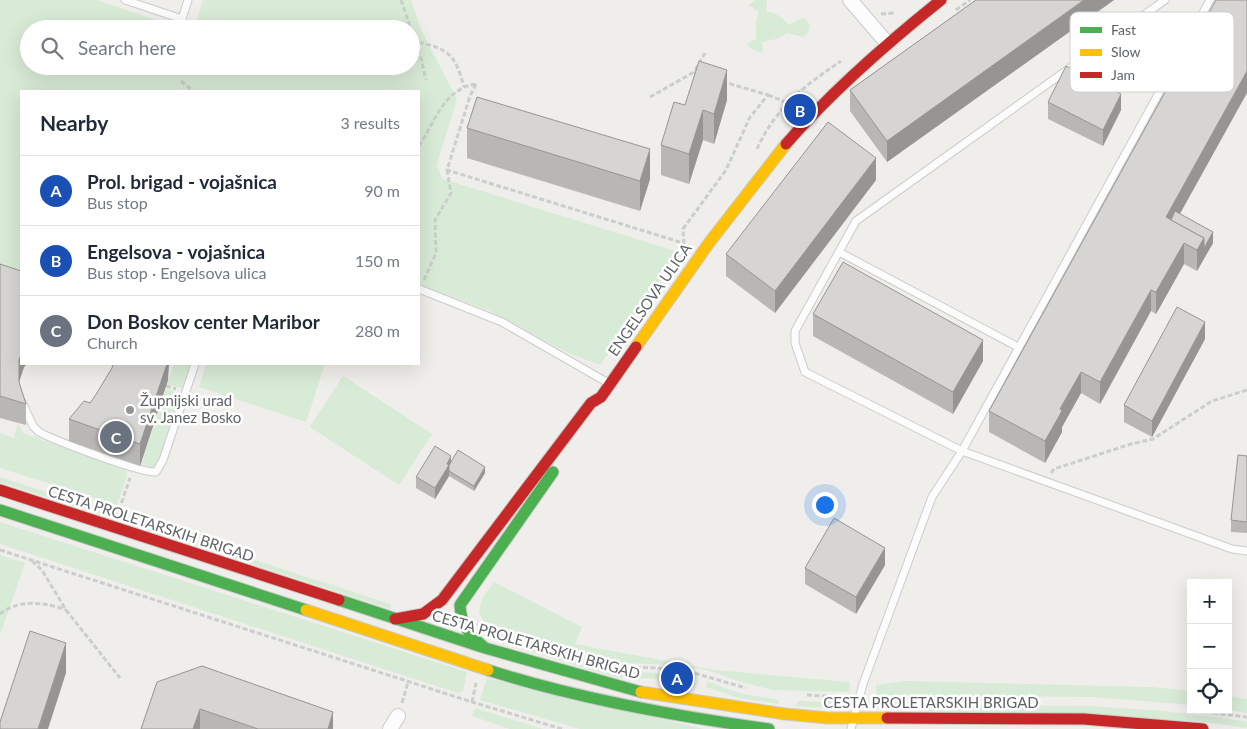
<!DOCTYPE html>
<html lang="en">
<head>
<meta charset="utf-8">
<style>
  :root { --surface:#fff; --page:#f6f6f7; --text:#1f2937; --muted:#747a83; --line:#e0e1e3; --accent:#2563eb }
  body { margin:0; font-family:Lato,sans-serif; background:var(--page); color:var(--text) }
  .controls { position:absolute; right:15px; bottom:15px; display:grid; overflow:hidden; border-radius:0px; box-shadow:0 5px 20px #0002 }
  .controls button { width:45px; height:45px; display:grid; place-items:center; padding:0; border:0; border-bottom:1px solid var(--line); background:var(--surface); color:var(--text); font:25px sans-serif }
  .you { position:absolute; left:824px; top:504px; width:18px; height:18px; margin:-12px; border:4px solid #fff; border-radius:50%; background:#1a73e8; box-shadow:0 0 0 8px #1a73e833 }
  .badge { display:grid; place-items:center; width:32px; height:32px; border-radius:50%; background:var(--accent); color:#fff; font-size:16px; font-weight:700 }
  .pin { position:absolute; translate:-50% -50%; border:2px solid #fff; box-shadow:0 1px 5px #0006 }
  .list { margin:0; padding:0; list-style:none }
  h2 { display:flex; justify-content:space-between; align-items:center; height:65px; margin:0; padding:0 20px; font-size:21px }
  h2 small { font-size:16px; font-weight:400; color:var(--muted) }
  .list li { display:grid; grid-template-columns:32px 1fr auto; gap:15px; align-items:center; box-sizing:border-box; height:70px; padding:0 20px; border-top:1px solid var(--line) }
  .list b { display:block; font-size:19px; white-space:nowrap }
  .list p { margin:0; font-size:16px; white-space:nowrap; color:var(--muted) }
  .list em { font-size:16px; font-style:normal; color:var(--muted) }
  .icon { flex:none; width:28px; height:28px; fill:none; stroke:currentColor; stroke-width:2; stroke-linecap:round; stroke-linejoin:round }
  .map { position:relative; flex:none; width:1247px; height:729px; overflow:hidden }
  .search { position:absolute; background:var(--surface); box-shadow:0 5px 20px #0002; left:20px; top:20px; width:400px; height:55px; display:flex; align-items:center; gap:12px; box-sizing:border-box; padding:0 18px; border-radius:28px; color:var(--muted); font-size:19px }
  .panel { position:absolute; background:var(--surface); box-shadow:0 5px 20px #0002; left:20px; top:90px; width:400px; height:275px; border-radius:0px }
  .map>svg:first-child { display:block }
  .green { fill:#d8ebd6 }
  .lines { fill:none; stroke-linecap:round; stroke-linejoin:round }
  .lane-casing { stroke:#cbcccc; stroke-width:9 }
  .street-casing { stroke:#cbcccc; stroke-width:16 }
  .fast-casing { stroke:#cacacb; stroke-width:13 }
  .slow-casing { stroke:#cacacb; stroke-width:13 }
  .jam-casing { stroke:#cacacb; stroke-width:13 }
  .path { stroke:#cacfcc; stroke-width:3; stroke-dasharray:5 2.5; stroke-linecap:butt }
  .lane { stroke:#fdfcfc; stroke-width:7 }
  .street { stroke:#fdfcfc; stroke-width:14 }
  .fast { stroke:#4caf50; stroke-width:11 }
  .slow { stroke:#ffc107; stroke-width:11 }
  .jam { stroke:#c62828; stroke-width:11 }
  .wall { fill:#b8b7b5 }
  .shaded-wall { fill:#969594 }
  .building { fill:#d6d5d3; stroke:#969594 }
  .poi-dot { fill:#919496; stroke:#fff; stroke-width:2 }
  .labels { text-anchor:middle; stroke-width:5; stroke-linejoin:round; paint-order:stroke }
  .street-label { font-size:15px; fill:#5f6368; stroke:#fff }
  .poi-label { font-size:15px; fill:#5f6368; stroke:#fff; text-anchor:start }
  .key { fill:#fff; stroke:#cfd0d2; stroke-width:1 }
  .key-label { font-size:14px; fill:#5f6368 }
</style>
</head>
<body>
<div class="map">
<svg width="1247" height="729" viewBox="0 0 1247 729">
  <rect width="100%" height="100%" fill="#efeeea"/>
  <g class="green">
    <path d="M0 0H97L159 21 167 29H29V66H411V29H194L203 0H411L422 32 457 99 439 158 437 167 443 179 682 253 600 365 566 352 490 311 419 285V91H21V292L0 285Z"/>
    <path d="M755 0H767L766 12C776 11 782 18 789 25L802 18 807 20 810 26 808 33 803 37 787 33 776 39 762 42 763 53 751 49 747 43 756 39V22L759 12 749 5Z"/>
    <path d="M174 364H190L182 388 167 384Z"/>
    <path d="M206 364H325L306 422 199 387Z"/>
    <path d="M343 376 432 434 399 485 310 427Z"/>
    <path d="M166 389 180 394 157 464 152 468 141 464Z"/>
    <path d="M18 423 23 433 125 470 127 476 117 505 0 468V433L14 438Z"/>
    <path d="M0 477 390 604 391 609 0 482Z"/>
    <path d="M0 522 467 672 463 691 459 693 445 689 0 544Z"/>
    <path d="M0 555 25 563 0 635Z"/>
    <path d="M494 582 582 627 575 644 715 670 850 682 849 692 774 690 744 683 706 670 676 665 621 663 496 628 484 622 479 613 482 598Z"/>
    <path d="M500 640 616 672 662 673 661 679 615 677 498 642Z"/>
    <path d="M487 678 704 729H580L480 700Z"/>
    <path d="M904 681 1151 687 1191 691V705L1092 697 876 695V685Z"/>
    <path d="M708 682 739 693 779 700V704L740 698 706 687Z"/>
    <path d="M1228 696 1247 699V713L1228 710Z"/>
    <path d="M798 701 840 702 842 703 830 708 795 706Z"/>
    <path d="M903 704 1090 706 1164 711 1244 721 1247 722V728L1198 721 902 710Z"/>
    <path d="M475 708 543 729H510L472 716Z"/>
  </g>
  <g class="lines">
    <defs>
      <g id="lane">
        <path d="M125 0 182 19 188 0"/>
        <path d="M1165 0 856 221 795 331V343L805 372 962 451 1232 549 1247 551"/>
        <path d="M179 29 182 19"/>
        <path d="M839 252 1018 347"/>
        <path d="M419 289 502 322 610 384"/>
        <path d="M22 402 33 426 39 432C56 441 140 473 156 472L163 460 195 364"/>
        <path d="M851 729 863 684 932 497 962 451 1210 0"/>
      </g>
      <g id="street">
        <path d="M850 0 887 43"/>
        <path d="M390 729 398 716"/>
      </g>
      <g id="fast">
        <path d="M0 510 306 610"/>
        <path d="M339 600 485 648 641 692"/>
        <path d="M484 647C469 635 461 625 460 605L553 472"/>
        <path d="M488 670C579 699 674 716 769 729"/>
      </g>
      <g id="slow">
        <path d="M636 347 709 243 786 144"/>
        <path d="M306 610 488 670"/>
        <path d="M641 692 785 714 828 718H887"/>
      </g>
      <g id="jam">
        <path d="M786 144C832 91 886 44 941 0"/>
        <path d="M0 490 339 600"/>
        <path d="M395 619 423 614 442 600 591 403 601 397 636 347"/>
        <path d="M887 718 1084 719 1203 729"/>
      </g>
    </defs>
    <use href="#lane" class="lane-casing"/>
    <use href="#street" class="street-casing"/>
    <use href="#fast" class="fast-casing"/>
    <use href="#slow" class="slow-casing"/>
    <use href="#jam" class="jam-casing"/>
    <g class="path">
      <path d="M401 0 411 29"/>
      <path d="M956 10 970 0"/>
      <path d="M881 14 895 13"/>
      <path d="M411 30 417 42C450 49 455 55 464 87"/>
      <path d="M417 42 426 80"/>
      <path d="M699 74 694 72 705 53"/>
      <path d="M181 81 193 91"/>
      <path d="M476 84 470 96 447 170 683 243"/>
      <path d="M768 95 788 103"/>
      <path d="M650 97 694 72"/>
      <path d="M419 146C435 122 443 90 475 84"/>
      <path d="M757 149C776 107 804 86 841 61"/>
      <path d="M684 244 683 229 726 170 750 117 768 95 724 82"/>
      <path d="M424 280 436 253 435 220 451 193 447 170"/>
      <path d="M166 386 176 389"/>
      <path d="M1051 473 1054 469 1131 444 1153 439 1212 401 1247 390"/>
      <path d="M119 510 130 478"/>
      <path d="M0 550 472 702 562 729"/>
      <path d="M32 561 42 570 66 610 120 678"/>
      <path d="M0 614C18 599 46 602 66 610"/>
      <path d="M628 667 680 669 746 688"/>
      <path d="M807 695 843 697"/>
      <path d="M472 702 476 683"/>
      <path d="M402 703 408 682"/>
      <path d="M1213 713 1247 717"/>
    </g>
    <use href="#lane" class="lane"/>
    <use href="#street" class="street"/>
    <use href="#fast" class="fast"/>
    <use href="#slow" class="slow"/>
    <use href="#jam" class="jam"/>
  </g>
  <g class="wall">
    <path d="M976 0H1114L887 162 850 111V90Z"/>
    <path d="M727 100 714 144 703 140 689 184 661 175V145L685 105Z"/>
    <path d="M1048 102 1121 110 1103 146 1048 119Z"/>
    <path d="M467 128 650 179 640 211 467 158Z"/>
    <path d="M876 180 775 313 726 276V254Z"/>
    <path d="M1180 214 1213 243 1197 271 1184 264 1156 314 1151 311 1100 404 1081 393 1062 427V432L1045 463 989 432V411Z"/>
    <path d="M0 264 21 364H27L24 367 19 382 26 404V425L0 418Z"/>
    <path d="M813 314 983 361 953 414 813 336Z"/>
    <path d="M1205 339 1152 437 1124 422V405Z"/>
    <path d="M168 365V380L140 466 69 441V419L90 403 95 396 112 368Z"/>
    <path d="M1247 456V533L1231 532V520Z"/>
    <path d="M451 461 485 473 474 491 449 476 435 499 416 488V477Z"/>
    <path d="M885 565 856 614 805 584V568Z"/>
    <path d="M202 666 333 729H141Z"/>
  </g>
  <g class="shaded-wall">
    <path d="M1084 0H1114L887 162V141Z"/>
    <path d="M727 70V100L714 144V114Z"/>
    <path d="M1247 71V93L1171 230 1166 217Z"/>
    <path d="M1121 94V110L1103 146V130Z"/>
    <path d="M703 110V140L689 184V154Z"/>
    <path d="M650 149V179L640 211V181Z"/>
    <path d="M876 158V180L775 313V291Z"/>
    <path d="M1213 232V243L1197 271V250L1204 238Z"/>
    <path d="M1184 243V264L1156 314V292Z"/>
    <path d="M1151 290V311L1100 404V382Z"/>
    <path d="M1205 322V339L1152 437V421Z"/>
    <path d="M983 340V361L953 414V392Z"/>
    <path d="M21 354V364H27L24 367 19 382V360Z"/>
    <path d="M164 364H169L168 380 140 466V444Z"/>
    <path d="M1081 372V393L1062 427V432L1045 463V441L1060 409Z"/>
    <path d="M451 456V467L449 471V476L435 499V488Z"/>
    <path d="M485 467V473L474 491V486Z"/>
    <path d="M885 548V565L856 614V597Z"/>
    <path d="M66 643V673L48 729H38Z"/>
    <path d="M200 709V729H193Z"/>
    <path d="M333 712V729H328Z"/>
  </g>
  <g class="building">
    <path d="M976 0H1084L887 141 850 90Z"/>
    <path d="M1216 0H1247V71L1166 217 1204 238 1197 250 1184 243 1156 292 1151 290 1100 382 1081 372 1060 409 1062 411 1045 441 989 411Z"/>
    <path d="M699 61 727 70 714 114 703 110 689 154 661 145 674 102 685 105Z"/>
    <path d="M1066 66 1121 94 1103 130 1048 102Z"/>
    <path d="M477 97 650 149 640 181 467 128Z"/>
    <path d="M828 122 876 158 775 291 726 254Z"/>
    <path d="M1175 211 1213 232 1204 248V238L1171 220Z"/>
    <path d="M843 262 983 340 953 392 813 314Z"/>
    <path d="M0 264 21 271V354L19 360V382L26 404 0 396Z"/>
    <path d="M1177 307 1205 322 1152 421 1124 405Z"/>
    <path d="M113 364H167L140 444 69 419 84 401 90 403 95 396 112 368Z"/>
    <path d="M435 446 451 456 447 464 449 465 435 488 416 477Z"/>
    <path d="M458 450 485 467 474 486 449 471V465L448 467Z"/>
    <path d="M1238 455 1247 456V522L1231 520Z"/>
    <path d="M834 518 885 548 856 597 805 568Z"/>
    <path d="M30 631 66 643 38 729H0V722Z"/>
    <path d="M202 666 333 712 328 729H258L200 709 193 729H141L157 682Z"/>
  </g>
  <circle class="poi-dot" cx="130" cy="410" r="5"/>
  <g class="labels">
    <g class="street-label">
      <text transform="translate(650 300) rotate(-55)" y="5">ENGELSOVA ULICA</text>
      <text transform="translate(151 524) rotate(18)" y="5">CESTA PROLETARSKIH BRIGAD</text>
      <text transform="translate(536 645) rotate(16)" y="5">CESTA PROLETARSKIH BRIGAD</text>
      <text x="931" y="708">CESTA PROLETARSKIH BRIGAD</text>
    </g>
    <g class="poi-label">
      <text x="140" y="406">Župnijski urad<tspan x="140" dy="17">sv. Janez Bosko</tspan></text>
    </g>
  </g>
  <rect x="1070" y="12" width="164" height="80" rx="8" class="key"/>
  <rect x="1080" y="27" width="22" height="6" fill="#4caf50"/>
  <rect x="1080" y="49" width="22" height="7" fill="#ffc107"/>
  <rect x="1080" y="72" width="22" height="6" fill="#c62828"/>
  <g class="key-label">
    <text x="1111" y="35">Fast</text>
    <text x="1111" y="57">Slow</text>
    <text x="1111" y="80">Jam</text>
  </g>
</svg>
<div class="controls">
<button>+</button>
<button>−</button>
<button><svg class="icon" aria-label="locate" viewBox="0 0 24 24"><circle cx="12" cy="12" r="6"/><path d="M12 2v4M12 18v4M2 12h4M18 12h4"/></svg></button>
</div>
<div class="you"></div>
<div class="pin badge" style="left:677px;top:678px;background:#1a4fb4">A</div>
<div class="pin badge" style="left:800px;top:110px;background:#1a4fb4">B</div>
<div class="pin badge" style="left:116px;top:437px;background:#6b7280">C</div>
<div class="search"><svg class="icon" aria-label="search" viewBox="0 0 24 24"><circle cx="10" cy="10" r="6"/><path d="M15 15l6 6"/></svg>Search here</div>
<section class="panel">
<h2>Nearby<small>3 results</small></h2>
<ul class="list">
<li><span class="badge" style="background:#1a4fb4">A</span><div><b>Prol. brigad - vojašnica</b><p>Bus stop</p></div><em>90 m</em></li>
<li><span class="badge" style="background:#1a4fb4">B</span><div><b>Engelsova - vojašnica</b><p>Bus stop · Engelsova ulica</p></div><em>150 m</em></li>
<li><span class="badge" style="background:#6b7280">C</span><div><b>Don Boskov center Maribor</b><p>Church</p></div><em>280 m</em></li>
</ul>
</section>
</div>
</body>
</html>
